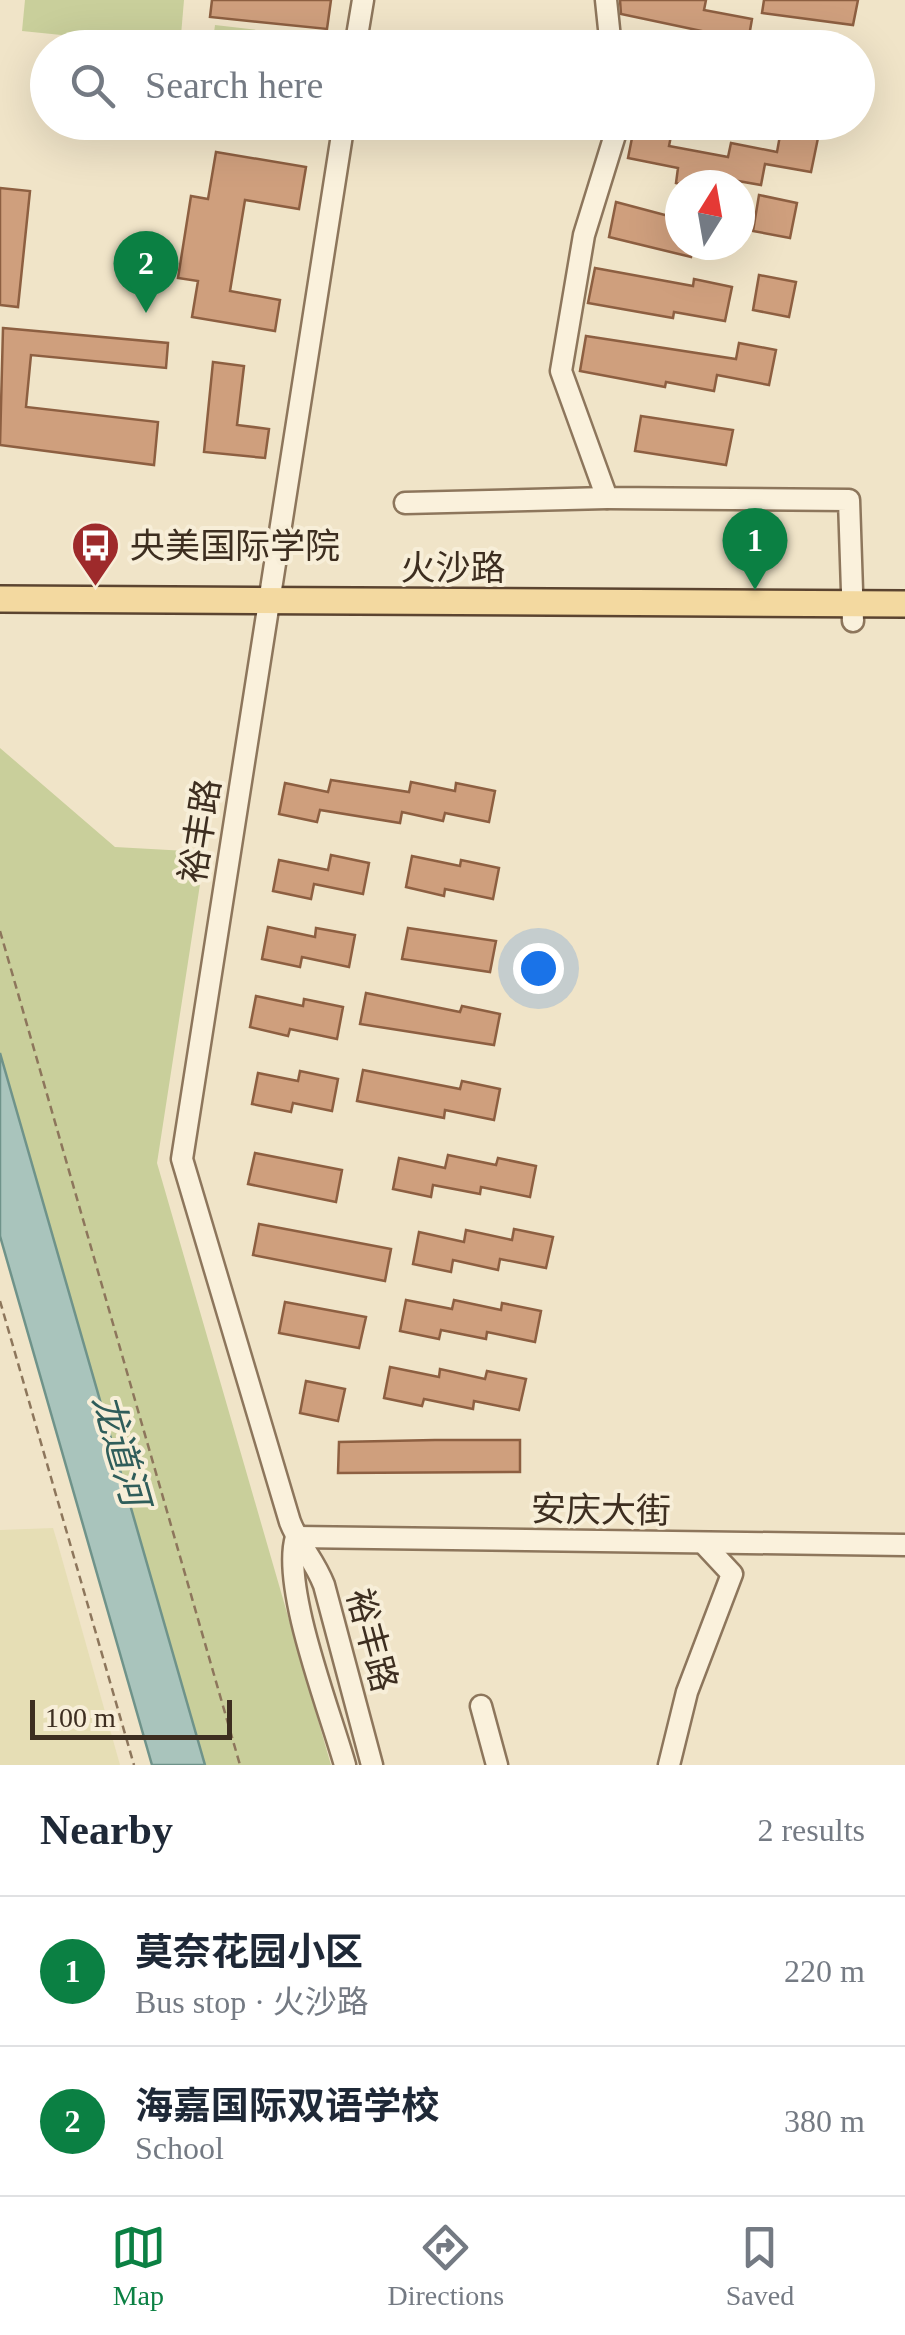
<!DOCTYPE html>
<html lang="en">
<head>
<meta charset="utf-8">
<style>
  :root { --surface:#fff; --page:#f6f6f7; --text:#1f2937; --muted:#747a83; --line:#e0e1e3; --accent:#0b8043 }
  body { margin:0; font-family:"Times New Roman","Noto Sans SC",serif; background:var(--page); color:var(--text) }
  .compass { position:absolute; left:665px; top:170px; width:90px; height:90px; border-radius:50%; background:var(--surface); box-shadow:0 10px 40px #0002; rotate:11deg }
  .scale { position:absolute; left:30px; bottom:25px; width:202px; box-sizing:border-box; padding-left:10px; border:5px solid #3d2e20; border-top:0; font-size:28px; line-height:35px; white-space:nowrap; color:#3d2e20; -webkit-text-stroke:8px #f7eed8; paint-order:stroke }
  .you { position:absolute; left:538px; top:968px; width:35px; height:35px; margin:-25px; border:8px solid #fff; border-radius:50%; background:#1a73e8; box-shadow:0 0 0 15px #1a73e833 }
  .badge { display:grid; place-items:center; width:65px; height:65px; border-radius:50%; background:var(--accent); color:#fff; font-size:32px; font-weight:700 }
  .pin { position:absolute; translate:-50% -82px; filter:drop-shadow(0 2px 5px #0008) }
  .pin::after { content:''; position:absolute; top:52px; width:35px; height:30px; background:inherit; clip-path:polygon(0 0,100% 0,50% 100%) }
  .list { margin:0; padding:0; list-style:none }
  h2 { display:flex; justify-content:space-between; align-items:center; height:130px; margin:0; padding:0 40px; font-size:42px }
  h2 small { font-size:32px; font-weight:400; color:var(--muted) }
  .list li { display:grid; grid-template-columns:65px 1fr auto; gap:30px; align-items:center; box-sizing:border-box; height:150px; padding:0 40px; border-top:2px solid var(--line) }
  .list b { display:block; font-size:38px; white-space:nowrap }
  .list p { margin:0; font-size:32px; white-space:nowrap; color:var(--muted) }
  .list em { font-size:32px; font-style:normal; color:var(--muted) }
  .icon { flex:none; width:55px; height:55px; fill:none; stroke:currentColor; stroke-width:2; stroke-linecap:round; stroke-linejoin:round }
  .map { position:relative; flex:none; width:905px; height:1765px; overflow:hidden }
  .search { position:absolute; background:var(--surface); box-shadow:0 10px 40px #0002; left:30px; right:30px; top:30px; height:110px; display:flex; align-items:center; gap:25px; box-sizing:border-box; padding:0 35px; border-radius:55px; color:var(--muted); font-size:38px }
  .sheet { height:430px; background:var(--surface) }
  nav { display:flex; justify-content:space-around; align-items:center; box-sizing:border-box; height:140px; border-top:2px solid var(--line); background:var(--surface); font-size:28px; color:var(--muted) }
  nav a { display:grid; justify-items:center; gap:5px }
  nav .on { color:var(--accent) }
  .map>svg:first-child { display:block }
  .farmland { fill:#e6deb5 }
  .green { fill:#c9cf9b }
  .water { fill:#a9c4bc; stroke:#6f938a; stroke-width:2.5 }
  .building { fill:#cf9f7d; stroke:#8d5f41; stroke-width:2.5 }
  .lines { fill:none; stroke-linecap:round; stroke-linejoin:round }
  .minor-casing { stroke:#8d765c; stroke-width:25 }
  .major-casing { stroke:#5b4430; stroke-width:30 }
  .path { stroke:#8d765c; stroke-width:2.5; stroke-dasharray:8 5; stroke-linecap:butt }
  .minor { stroke:#faf1dc; stroke-width:20 }
  .major { stroke:#f3d9a0; stroke-width:25 }
  .labels { text-anchor:middle; stroke-width:8; stroke-linejoin:round; paint-order:stroke }
  .poi-label { font-size:35px; fill:#3d2e20; stroke:#f7eed8; text-anchor:start }
  .street-label { font-size:35px; fill:#3d2e20; stroke:#f7eed8 }
  .water-label { font-size:38px; font-style:italic; fill:#2f5d5a; stroke:#f7eed8 }
</style>
</head>
<body>
<div class="map">
<svg width="905" height="1765" viewBox="0 0 905 1765">
  <rect width="100%" height="100%" fill="#f0e4c8"/>
  <path class="farmland" d="M53 1528 57 1541 120 1765H0V1530Z"/>
  <g class="green">
    <path d="M25 0H184L180 47 22 31Z"/>
    <path d="M215 25 316 37 315 47H212Z"/>
    <path d="M0 748 115 847 205 852 157 1163 331 1765H205L0 1053Z"/>
  </g>
  <path class="water" d="M0 1053 205 1765H152L0 1236Z"/>
  <g class="building">
    <path d="M212 0H331L327 29 210 17Z"/>
    <path d="M620 0H706L704 10 752 19 747 48H708L711 33 621 14Z"/>
    <path d="M764 0H858L853 25 762 13Z"/>
    <path d="M635 123 672 131 669 146 728 157 731 143 777 152 781 130 818 138 811 172 765 164 761 185 715 177 713 185H684L676 183 678 168 628 158Z"/>
    <path d="M216 152 306 167 299 209 245 200 230 291 280 300 275 331 192 317 198 281 178 278 191 196 208 199Z"/>
    <path d="M0 188 30 191 18 307 0 305Z"/>
    <path d="M759 195 797 203 790 238 753 231Z"/>
    <path d="M616 202 680 219V245H693L691 257 609 237Z"/>
    <path d="M595 268 693 286 694 279 732 287 725 321 674 312 673 318 588 303Z"/>
    <path d="M759 275 796 282 789 317 753 310Z"/>
    <path d="M3 328 168 343 166 368 31 355 26 407 158 422 154 465 0 445Z"/>
    <path d="M586 336 736 359 739 343 776 350 769 385 717 375 714 391 666 382 665 387 580 371Z"/>
    <path d="M213 362 244 366 237 425 269 429 265 458 204 452Z"/>
    <path d="M641 416 733 430 726 465 635 451Z"/>
    <path d="M331 780 409 792 411 782 455 791 456 783 495 791 489 822 445 813 443 821 402 812 400 823 320 810 317 822 279 814 285 783 328 792Z"/>
    <path d="M331 855 369 863 363 894 314 884 311 899 273 891 279 860 328 870Z"/>
    <path d="M412 856 460 866 461 860 499 868 493 899 445 889 444 896 406 887Z"/>
    <path d="M268 927 315 937 316 928 355 935 349 967 302 957 300 967 262 959Z"/>
    <path d="M408 928 496 941 490 972 402 959Z"/>
    <path d="M366 993 460 1012 462 1006 500 1014 494 1045 360 1024Z"/>
    <path d="M256 996 303 1006 304 999 343 1007 337 1039 290 1029 288 1036 250 1027Z"/>
    <path d="M363 1070 460 1089 462 1081 500 1089 494 1120 445 1110 444 1118 357 1101Z"/>
    <path d="M300 1071 338 1079 332 1111 293 1103 291 1112 252 1104 258 1073 298 1081Z"/>
    <path d="M255 1153 342 1170 336 1202 248 1184Z"/>
    <path d="M448 1155 496 1165 498 1158 536 1166 530 1197 481 1187 480 1194 433 1185 431 1197 393 1189 399 1158 445 1168Z"/>
    <path d="M259 1224 391 1249 385 1281 253 1255Z"/>
    <path d="M514 1229 553 1237 546 1268 500 1259 498 1270 453 1260 451 1272 413 1264 419 1232 464 1242 466 1230 512 1240Z"/>
    <path d="M406 1300 452 1309 454 1300 501 1310 502 1303 541 1311 535 1342 487 1332 486 1339 441 1330 439 1339 400 1331Z"/>
    <path d="M285 1302 366 1317 359 1348 279 1333Z"/>
    <path d="M390 1367 439 1377 440 1369 485 1379 487 1371 526 1379 519 1410 474 1401 473 1409 424 1399 422 1406 384 1398Z"/>
    <path d="M306 1381 345 1389 338 1421 300 1413Z"/>
    <path d="M435 1440H520V1472L338 1473 339 1442Z"/>
  </g>
  <g class="lines">
    <defs>
      <g id="minor">
        <path d="M606 0 611 48"/>
        <path d="M355 48 363 0"/>
        <path d="M344 122 182 1159 290 1522C299 1545 315 1561 324 1585L372 1765"/>
        <path d="M619 122 584 235 561 371 607 498 849 500 853 621"/>
        <path d="M405 503 607 498"/>
        <path d="M296 1537 905 1545"/>
        <path d="M296 1537C281 1587 330 1711 345 1765"/>
        <path d="M481 1706 497 1765"/>
        <path d="M669 1765 687 1692 732 1574 704 1544"/>
      </g>
      <path id="major" d="M0 599 905 604"/>
    </defs>
    <use href="#minor" class="minor-casing"/>
    <use href="#major" class="major-casing"/>
    <g class="path">
      <path d="M0 931 240 1765"/>
      <path d="M0 1301 134 1765"/>
    </g>
    <use href="#minor" class="minor"/>
    <use href="#major" class="major"/>
  </g>
  <defs>
    <symbol id="bus-pin" viewBox="-11 -11 22 30"><path d="M0 17L-7.5 6A9.5 9.5 0 1 1 7.5 6Z" fill="#9e2a2b" stroke="#f7eed8"/><path d="M-5-6H5V4H4V6H2V4H-2V6H-4V4H-5ZM-3.5-4V0h7V-4ZM-3.5 1.2v1.5H-2V1.2ZM2 1.2v1.5H3.5V1.2Z" fill="#fff"/></symbol>
  </defs>
  <g fill-rule="evenodd">
    <use href="#bus-pin" x="68" y="518" width="55" height="75"/>
  </g>
  <g class="labels">
    <g class="poi-label">
      <text x="130" y="558">央美国际学院</text>
    </g>
    <g class="street-label">
      <text x="453" y="580">火沙路</text>
      <text transform="translate(200 831) rotate(-81)" y="12">裕丰路</text>
      <text transform="translate(601 1510) rotate(1)" y="12">安庆大街</text>
      <text transform="translate(372 1640) rotate(75)" y="12">裕丰路</text>
    </g>
    <g class="water-label">
      <text transform="translate(121 1450) rotate(74)" y="13">龙道河</text>
    </g>
  </g>
</svg>
<svg class="compass" viewBox="-18 -18 36 36"><path d="M0-13l5 13h-10z" fill="#e53935"/><path d="M0 13l5-13h-10z" fill="#747a83"/></svg>
<div class="scale">100 m</div>
<div class="you"></div>
<div class="pin badge" style="left:755px;top:590px">1</div>
<div class="pin badge" style="left:146px;top:313px">2</div>
<div class="search"><svg class="icon" aria-label="search" viewBox="0 0 24 24"><circle cx="10" cy="10" r="6"/><path d="M15 15l6 6"/></svg>Search here</div>
</div>
<section class="sheet">
<h2>Nearby<small>2 results</small></h2>
<ul class="list">
<li><span class="badge">1</span><div><b>莫奈花园小区</b><p>Bus stop · 火沙路</p></div><em>220 m</em></li>
<li><span class="badge">2</span><div><b>海嘉国际双语学校</b><p>School</p></div><em>380 m</em></li>
</ul>
</section>
<nav>
<a class="on"><svg class="icon" aria-label="map" viewBox="0 0 24 24"><path d="M3 6l6-2 6 2 6-2v14l-6 2-6-2-6 2zM9 4v14M15 6v14"/></svg>Map</a>
<a><svg class="icon" aria-label="directions" viewBox="0 0 24 24"><path d="M12 3l9 9-9 9-9-9zM9 14v-3h6M13 9l2 2-2 2"/></svg>Directions</a>
<a><svg class="icon" aria-label="saved" viewBox="0 0 24 24"><path d="M7 4h10v16l-5-4-5 4z"/></svg>Saved</a>
</nav>
</body>
</html>
